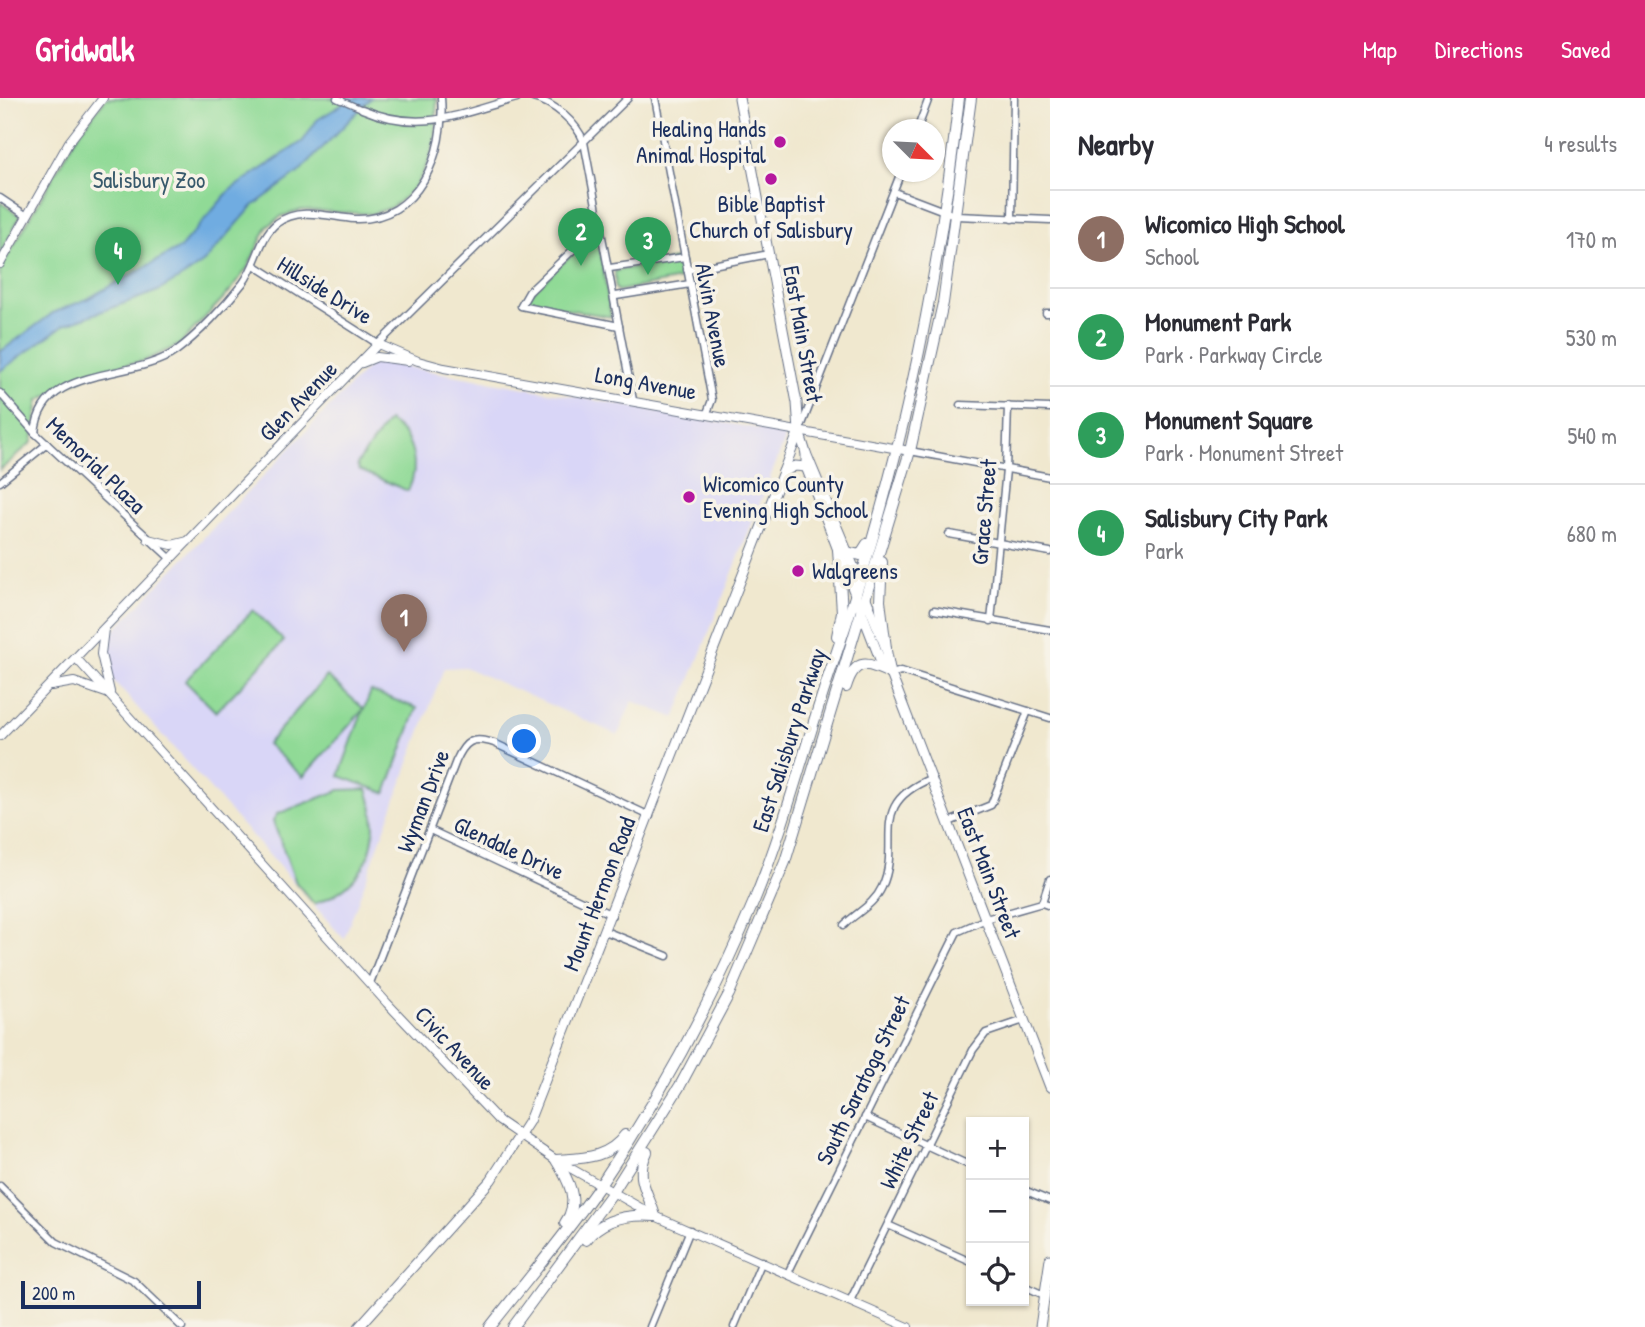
<!DOCTYPE html>
<html lang="en">
<head>
<meta charset="utf-8">
<style>
  :root { --surface:#fff; --page:#f7f7f7; --text:#2b2b33; --muted:#7c7c81; --line:#e1e1e2; --accent:#db2777 }
  body { margin:0; font-family:"Patrick Hand",sans-serif; background:var(--page); color:var(--text) }
  .controls { position:absolute; right:21px; bottom:21px; display:grid; overflow:hidden; border-radius:0px; box-shadow:0 2px 5px #0004 }
  .controls button { width:63px; height:63px; display:grid; place-items:center; padding:0; border:0; border-bottom:2px solid var(--line); background:var(--surface); color:var(--text); font:35px sans-serif }
  .compass { position:absolute; left:882px; top:21px; width:63px; height:63px; border-radius:50%; background:var(--surface); box-shadow:0 2px 5px #0004; rotate:114deg }
  .scale { position:absolute; left:21px; bottom:18px; width:180px; box-sizing:border-box; padding-left:7px; border:4px solid #1b2f5e; border-top:0; font-size:19px; line-height:24px; white-space:nowrap; color:#1b2f5e; -webkit-text-stroke:5px #f7f3e8; paint-order:stroke }
  .you { position:absolute; left:525px; top:644px; width:24px; height:24px; margin:-18px; border:5px solid #fff; border-radius:50%; background:#1a73e8; box-shadow:0 0 0 10px #1a73e833 }
  .badge { display:grid; place-items:center; width:46px; height:46px; border-radius:50%; background:var(--accent); color:#fff; font-size:23px; font-weight:700 }
  .pin { position:absolute; translate:-50% -58px; filter:drop-shadow(0 2px 4px #0008) }
  .pin::after { content:''; position:absolute; top:37px; width:24px; height:21px; background:inherit; clip-path:polygon(0 0,100% 0,50% 100%) }
  .list { margin:0; padding:0; list-style:none }
  h2 { display:flex; justify-content:space-between; align-items:center; height:91px; margin:0; padding:0 28px; font-size:30px }
  h2 small { font-size:23px; font-weight:400; color:var(--muted) }
  .list li { display:grid; grid-template-columns:46px 1fr auto; gap:21px; align-items:center; box-sizing:border-box; height:98px; padding:0 28px; border-top:2px solid var(--line) }
  .list b { display:block; font-size:26px; white-space:nowrap }
  .list p { margin:0; font-size:23px; white-space:nowrap; color:var(--muted) }
  .list em { font-size:23px; font-style:normal; color:var(--muted) }
  .icon { flex:none; width:38px; height:38px; fill:none; stroke:currentColor; stroke-width:2; stroke-linecap:round; stroke-linejoin:round }
  .map { position:relative; flex:none; width:1050px; height:1229px; overflow:hidden }
  header { display:flex; align-items:center; gap:42px; box-sizing:border-box; height:98px; padding:0 35px; background:var(--accent); color:#fff }
  header strong { font-size:33px }
  nav { display:flex; gap:38px; margin-inline-start:auto; font-size:24px }
  main { display:flex }
  aside { flex:1; background:var(--surface) }
  .map>svg:first-child { display:block }
  .built { fill:#d9d6f7 }
  .green { fill:#90da96; stroke:#56847a; stroke-width:2 }
  .water { fill:#6face1; stroke:#456ea0; stroke-width:2 }
  .lines { fill:none; stroke-linecap:round; stroke-linejoin:round }
  .pedestrian-casing { stroke:#667086; stroke-width:7 }
  .minor-casing { stroke:#667086; stroke-width:9 }
  .tertiary-casing { stroke:#667086; stroke-width:10 }
  .secondary-casing { stroke:#667086; stroke-width:11 }
  .primary-casing { stroke:#667086; stroke-width:12 }
  .pedestrian { stroke:#fff; stroke-width:4.5 }
  .minor { stroke:#fff; stroke-width:6 }
  .tertiary { stroke:#fff; stroke-width:8 }
  .secondary { stroke:#fff; stroke-width:9 }
  .primary { stroke:#fff; stroke-width:10 }
  .poi-dot { fill:#b5179e; stroke:#f7f3e8; stroke-width:2.5 }
  .labels { text-anchor:middle; stroke-width:7; stroke-linejoin:round; paint-order:stroke }
  .poi-label { font-size:23px; fill:#1b2f5e; stroke:#f7f3e8; text-anchor:start }
  .park-label { font-size:23px; fill:#385a6c; stroke:#f7f3e8 }
  .street-label { font-size:23px; fill:#1b2f5e; stroke:#f7f3e8 }
</style>
</head>
<body>
<header>
<strong>Gridwalk</strong>
<nav><a>Map</a><a>Directions</a><a>Saved</a></nav>
</header>
<main>
<div class="map">
<svg width="1050" height="1229" viewBox="0 0 1050 1229">
  <rect width="100%" height="100%" fill="#f7f3e8"/>
  <filter id="ink" filterUnits="userSpaceOnUse"><feTurbulence type="fractalNoise" baseFrequency=".0143" numOctaves="2"/><feDisplacementMap in="SourceGraphic" scale="14" xChannelSelector="R" yChannelSelector="G"/><feConvolveMatrix kernelMatrix="1 2 1 2 8 2 1 2 1" color-interpolation-filters="sRGB"/></filter>
  <filter id="wash" filterUnits="userSpaceOnUse"><feTurbulence type="fractalNoise" baseFrequency=".00686" numOctaves="4" result="noise"/><feDisplacementMap in="SourceGraphic" scale="28" xChannelSelector="R" yChannelSelector="G"/><feGaussianBlur stdDeviation="1.57" result="paint"/><feColorMatrix in="noise" values="0 0 0 0 0 0 0 0 0 0 0 0 0 0 0 0 0 1.4 0 .05"/><feComposite in="paint" operator="in"/></filter>
  <g filter="url(#wash)">
    <rect width="100%" height="100%" fill="#f0e8cf"/>
    <path class="built" d="M379 264 782 335 785 342 675 620 632 603 618 637 465 569 444 570 344 841 112 581 106 549 108 539 369 268Z"/>
    <g class="green">
      <path d="M106 0H437L435 42 429 63 416 88 400 103 390 110 371 116 302 112 282 118 267 129 248 169 231 192 179 247 144 263 102 271 39 302 32 344 0 372V172L73 44Z"/>
      <path d="M0 104 20 118 0 157Z"/>
      <path d="M593 136 598 139 611 219 531 205 529 197Z"/>
      <path d="M675 161 680 163 683 178 680 181 618 193 615 190V173Z"/>
      <path d="M388 323C414 337 420 368 408 393L359 372 357 366Z"/>
      <path d="M253 512 284 543 216 614 185 583Z"/>
      <path d="M327 578 364 611 371 593 417 610 386 695 339 678 363 612 303 679 267 646Z"/>
      <path d="M367 691C385 744 367 787 314 806L296 785 273 723 277 716 340 692Z"/>
    </g>
    <path class="water" d="M346 0H371L298 75 253 108 204 164 187 176 158 193 64 227 0 273V254L53 215 87 201 180 150 230 92 303 43 317 22 343 6Z"/>
  </g>
  <g filter="url(#ink)">
    <g class="lines">
      <defs>
        <path id="pedestrian" d="M341 2 362 11"/>
        <g id="minor">
          <path d="M337 0 341 2"/>
          <path d="M533 0C553 4 577 25 584 44L633 302"/>
          <path d="M655 0 712 302 707 315"/>
          <path d="M362 11C421 36 459 16 517 0"/>
          <path d="M917 32 929 0"/>
          <path d="M894 94 957 118 1050 122"/>
          <path d="M0 100 27 118"/>
          <path d="M1012 121 1014 0"/>
          <path d="M600 126 529 194 521 208 619 228"/>
          <path d="M254 167 378 246 628 0"/>
          <path d="M610 170 685 159"/>
          <path d="M687 172 769 156"/>
          <path d="M616 198 690 186"/>
          <path d="M1046 215H1050"/>
          <path d="M0 295 35 335 171 461"/>
          <path d="M960 307 1050 310"/>
          <path d="M801 329 901 74"/>
          <path d="M35 335C41 265 133 284 176 253 199 236 225 208 243 185 257 167 259 139 277 125 300 108 329 119 354 121 419 124 446 54 441 0"/>
          <path d="M910 353 1050 379"/>
          <path d="M0 384 47 346"/>
          <path d="M949 436 1050 454"/>
          <path d="M934 512 1050 532"/>
          <path d="M991 523 1006 372 1008 308"/>
          <path d="M891 576 901 573 1050 620"/>
          <path d="M949 724 991 707 1028 613"/>
          <path d="M430 732 612 817"/>
          <path d="M1042 805 1050 781"/>
          <path d="M844 827C857 814 874 807 882 789 903 743 865 707 932 680"/>
          <path d="M605 833 667 858"/>
          <path d="M370 885 456 663C465 643 472 638 494 645L650 718"/>
          <path d="M865 1019 971 1068"/>
          <path d="M0 1088 56 1144 134 1183 182 1229"/>
          <path d="M1024 1092 1050 1103"/>
          <path d="M888 1127 971 1164"/>
          <path d="M788 1175 957 834 986 821 1042 805 1050 808"/>
          <path d="M1024 1188 1044 1197"/>
          <path d="M850 1203 973 952 986 935 1024 922"/>
          <path d="M650 1229 690 1132"/>
          <path d="M734 1229 762 1163"/>
        </g>
        <g id="tertiary">
          <path d="M0 166 69 44 103 0"/>
          <path d="M362 265 377 259 408 263"/>
          <path d="M148 441 172 447 188 443"/>
          <path d="M104 531 101 556 110 594"/>
          <path d="M76 560 387 905 499 1023 556 1062 655 1118 908 1229"/>
          <path d="M51 588 74 584 109 596"/>
          <path d="M0 638 378 246 418 263 444 270 910 353"/>
        </g>
        <g id="secondary">
          <path d="M739 0 797 305 799 333 806 355 860 484"/>
          <path d="M806 355V369L883 569 890 575"/>
          <path d="M783 374 795 368 806 369"/>
          <path d="M865 498 886 550 891 576 1050 989"/>
          <path d="M359 1229 491 1082 529 1023 799 333"/>
          <path d="M1040 1229 1050 1161"/>
        </g>
        <g id="primary">
          <path d="M847 454 860 457 867 446"/>
          <path d="M882 464 880 503 886 550"/>
          <path d="M837 538 842 514 838 451"/>
          <path d="M846 589C855 559 868 564 891 576"/>
          <path d="M565 1125C581 1104 568 1081 556 1062 582 1060 608 1061 625 1037"/>
          <path d="M586 1142C602 1120 629 1116 655 1118 648 1093 634 1080 647 1054"/>
          <path d="M490 1229C527 1182 567 1135 601 1086 661 998 713 901 754 803 786 726 805 646 832 568 897 381 937 197 959 0"/>
          <path d="M513 1229 613 1094 681 986 729 896 785 764 910 353 943 205 971 0"/>
        </g>
      </defs>
      <use href="#pedestrian" class="pedestrian-casing"/>
      <use href="#minor" class="minor-casing"/>
      <use href="#tertiary" class="tertiary-casing"/>
      <use href="#secondary" class="secondary-casing"/>
      <use href="#primary" class="primary-casing"/>
      <use href="#pedestrian" class="pedestrian"/>
      <use href="#minor" class="minor"/>
      <use href="#tertiary" class="tertiary"/>
      <use href="#secondary" class="secondary"/>
      <use href="#primary" class="primary"/>
    </g>
  </g>
  <g class="poi-dot">
    <circle cx="780" cy="44" r="7"/>
    <circle cx="771" cy="81" r="7"/>
    <circle cx="689" cy="399" r="7"/>
    <circle cx="798" cy="473" r="7"/>
  </g>
  <g class="labels">
    <g class="poi-label">
      <text x="766" y="39" text-anchor="end">Healing Hands<tspan x="766" dy="26">Animal Hospital</tspan></text>
      <text x="771" y="114" text-anchor="middle">Bible Baptist<tspan x="771" dy="26">Church of Salisbury</tspan></text>
      <text x="703" y="394">Wicomico County<tspan x="703" dy="26">Evening High School</tspan></text>
      <text x="812" y="481">Walgreens</text>
    </g>
    <g class="park-label">
      <text x="149" y="90">Salisbury Zoo</text>
    </g>
    <g class="street-label">
      <text transform="translate(325 192) rotate(32)" y="8">Hillside Drive</text>
      <text transform="translate(713 217) rotate(79)" y="8">Alvin Avenue</text>
      <text transform="translate(803 236) rotate(80)" y="8">East Main Street</text>
      <text transform="translate(646 285) rotate(10)" y="8">Long Avenue</text>
      <text transform="translate(298 303) rotate(-46)" y="8">Glen Avenue</text>
      <text transform="translate(96 367) rotate(44)" y="8">Memorial Plaza</text>
      <text transform="translate(984 414) rotate(-85)" y="8">Grace Street</text>
      <text transform="translate(789 642) rotate(-72)" y="8">East Salisbury Parkway</text>
      <text transform="translate(423 703) rotate(-69)" y="8">Wyman Drive</text>
      <text transform="translate(509 750) rotate(25)" y="8">Glendale Drive</text>
      <text transform="translate(989 775) rotate(69)" y="8">East Main Street</text>
      <text transform="translate(599 796) rotate(-69)" y="8">Mount Hermon Road</text>
      <text transform="translate(455 950) rotate(47)" y="8">Civic Avenue</text>
      <text transform="translate(863 982) rotate(-64)" y="8">South Saratoga Street</text>
      <text transform="translate(909 1042) rotate(-64)" y="8">White Street</text>
    </g>
  </g>
</svg>
<div class="controls">
<button>+</button>
<button>−</button>
<button><svg class="icon" aria-label="locate" viewBox="0 0 24 24"><circle cx="12" cy="12" r="6"/><path d="M12 2v4M12 18v4M2 12h4M18 12h4"/></svg></button>
</div>
<svg class="compass" viewBox="-18 -18 36 36"><path d="M0-13l5 13h-10z" fill="#e53935"/><path d="M0 13l5-13h-10z" fill="#7c7c81"/></svg>
<div class="scale">200 m</div>
<div class="you"></div>
<div class="pin badge" style="left:404px;top:554px;background:#8d6e63">1</div>
<div class="pin badge" style="left:581px;top:168px;background:#2e9e5b">2</div>
<div class="pin badge" style="left:648px;top:177px;background:#2e9e5b">3</div>
<div class="pin badge" style="left:118px;top:187px;background:#2e9e5b">4</div>
</div>
<aside>
<h2>Nearby<small>4 results</small></h2>
<ul class="list">
<li><span class="badge" style="background:#8d6e63">1</span><div><b>Wicomico High School</b><p>School</p></div><em>170 m</em></li>
<li><span class="badge" style="background:#2e9e5b">2</span><div><b>Monument Park</b><p>Park · Parkway Circle</p></div><em>530 m</em></li>
<li><span class="badge" style="background:#2e9e5b">3</span><div><b>Monument Square</b><p>Park · Monument Street</p></div><em>540 m</em></li>
<li><span class="badge" style="background:#2e9e5b">4</span><div><b>Salisbury City Park</b><p>Park</p></div><em>680 m</em></li>
</ul>
</aside>
</main>
</body>
</html>
